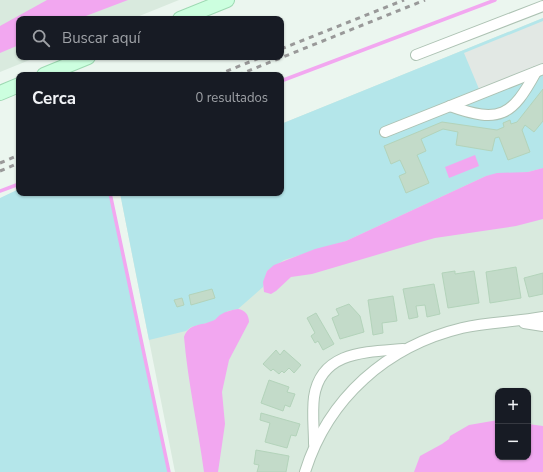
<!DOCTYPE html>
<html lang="es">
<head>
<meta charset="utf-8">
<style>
  :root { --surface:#171b24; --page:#242831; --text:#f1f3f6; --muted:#9ea1a6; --line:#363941 }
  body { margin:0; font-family:"Nunito Sans",sans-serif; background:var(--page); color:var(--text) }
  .controls { position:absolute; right:12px; bottom:12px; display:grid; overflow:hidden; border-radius:8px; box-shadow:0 1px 3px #0004 }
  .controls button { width:36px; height:36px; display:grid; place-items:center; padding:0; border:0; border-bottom:1px solid var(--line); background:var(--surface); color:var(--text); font:20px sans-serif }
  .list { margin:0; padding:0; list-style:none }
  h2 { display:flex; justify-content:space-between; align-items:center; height:52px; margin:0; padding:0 16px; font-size:17px }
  h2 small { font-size:13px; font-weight:400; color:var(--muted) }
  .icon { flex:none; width:22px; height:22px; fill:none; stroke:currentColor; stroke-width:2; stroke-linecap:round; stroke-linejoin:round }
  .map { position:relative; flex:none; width:543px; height:472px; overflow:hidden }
  .search { position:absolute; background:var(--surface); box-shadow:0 1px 3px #0004; left:16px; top:16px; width:268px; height:44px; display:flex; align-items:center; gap:10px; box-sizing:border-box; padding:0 14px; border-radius:8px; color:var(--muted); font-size:15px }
  .panel { position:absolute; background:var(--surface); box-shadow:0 1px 3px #0004; left:16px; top:72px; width:268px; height:124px; border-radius:8px }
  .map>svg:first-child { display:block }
  .residential { fill:#d9eade; fill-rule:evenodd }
  .green { fill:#b4e6ea }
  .parking { fill:#e2e8e4 }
  .water { fill:#f2a7f0 }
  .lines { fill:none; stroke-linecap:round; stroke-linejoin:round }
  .stream { stroke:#f2a7f0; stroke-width:3.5 }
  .building { fill:#c3dbc9; stroke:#b3d3ba }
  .minor-casing { stroke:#adc2b3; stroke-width:12 }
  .secondary-casing { stroke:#9dd9b2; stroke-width:16 }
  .minor { stroke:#fff; stroke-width:10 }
  .secondary { stroke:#ccffdf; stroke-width:14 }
  .rail { stroke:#999; stroke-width:3; stroke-dasharray:5 5; stroke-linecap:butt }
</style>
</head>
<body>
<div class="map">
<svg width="543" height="472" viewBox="0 0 543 472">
  <rect width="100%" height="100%" fill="#ebf6ef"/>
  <g class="residential">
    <path d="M0 0H179L132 19H19V57H37L0 72Z"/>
    <path d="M543 18V472H175L120 193H281V124ZM498 391H528V457H498Z"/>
  </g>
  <g class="green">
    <path d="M543 18V168L528 172 486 176 346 241 284 260 267 271 263 287 238 309 228 311 212 322 191 327 186 331 149 340 120 193H281V124Z"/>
    <path d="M19 189V193H110L169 472H0V198Z"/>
  </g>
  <path class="parking" d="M543 21V64L479 89 464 53Z"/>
  <g class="water">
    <path d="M47 0H128L78 19H19V45L0 53V26Z"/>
    <path d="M475 155 479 166 449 178 445 167Z"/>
    <path d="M543 168V219L516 226 435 238 417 243 312 274 291 277 276 291 271 294 264 292 263 282 267 271 274 265 315 249 346 241 486 176 497 173 528 172Z"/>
    <path d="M238 309C245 310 249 315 249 322L229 360 222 392 225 424 218 472H204C198 427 188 383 184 337 189 323 201 326 212 321 216 320 217 317 220 315 226 311 232 310 238 309Z"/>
    <path d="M498 420V457H528V424L543 426V472H414L420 456 442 444 449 439 450 436 469 425Z"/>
  </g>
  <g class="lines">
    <g class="stream">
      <path d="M281 81 495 0"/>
      <path d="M0 191 19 184"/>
      <path d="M110 193 169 472"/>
    </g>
  </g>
  <g class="building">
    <path d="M543 89V121L534 132 525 125 522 130 530 152 508 160 499 137 495 138 492 151 456 145 458 132 443 129 421 139 426 151 417 155 429 183 406 193 399 176 406 173 400 160 391 164 384 146 442 122 497 130 504 127 503 123 510 120 511 124 517 122Z"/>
    <path d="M516 267 521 298 490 303 486 272Z"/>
    <path d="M455 271V274L474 271 479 303 448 308 442 273Z"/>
    <path d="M543 273V294L529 297 524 278Z"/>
    <path d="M434 284 440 314 427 317 425 305 416 306 418 317 409 319 403 289Z"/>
    <path d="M212 289 215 298 191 305 189 295Z"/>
    <path d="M393 296 397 321 382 323 383 333 373 335 368 300Z"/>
    <path d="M182 298 184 305 177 307 174 300Z"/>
    <path d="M349 304 360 316 364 332 340 339 332 318 339 315 336 309Z"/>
    <path d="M316 313 334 344 323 350 318 341 315 343 311 336 315 333 307 318Z"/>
    <path d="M276 350 280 355 284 350 301 365 294 373 289 368 284 373 282 371 279 374 273 369 271 371 263 364Z"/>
    <path d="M269 380 289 387 287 392 295 394 290 407 285 405 283 411 261 403Z"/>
    <path d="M261 413 300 424 296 436 291 435 287 448 265 442 270 423 260 420Z"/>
    <path d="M256 450 289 456 286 472H257L259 465 254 464Z"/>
  </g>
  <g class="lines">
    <defs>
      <g id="minor">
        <path d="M416 55 543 6"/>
        <path d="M450 106C500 124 512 116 536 72"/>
        <path d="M385 132 543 69"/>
        <path d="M524 323 543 326"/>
        <path d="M314 444C314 429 312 412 314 397 321 351 366 352 403 349"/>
        <path d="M305 472C328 398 387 346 462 328 488 322 516 322 543 317"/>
      </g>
      <g id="secondary">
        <path d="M180 19 227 0"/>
        <path d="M44 75 88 57"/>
        <path d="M0 93 19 85"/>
      </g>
    </defs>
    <use href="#minor" class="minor-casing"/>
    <use href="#secondary" class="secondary-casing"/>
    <use href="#minor" class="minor"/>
    <use href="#secondary" class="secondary"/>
    <g class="rail">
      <path d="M281 49 404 0"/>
      <path d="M217 75 262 57"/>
      <path d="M238 75 425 0"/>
      <path d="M0 163 19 155"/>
      <path d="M0 171 19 163"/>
    </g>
  </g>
</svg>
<div class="controls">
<button>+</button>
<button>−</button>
</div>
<div class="search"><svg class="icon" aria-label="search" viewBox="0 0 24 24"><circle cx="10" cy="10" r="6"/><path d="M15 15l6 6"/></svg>Buscar aquí</div>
<section class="panel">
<h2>Cerca<small>0 resultados</small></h2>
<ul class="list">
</ul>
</section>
</div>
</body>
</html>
